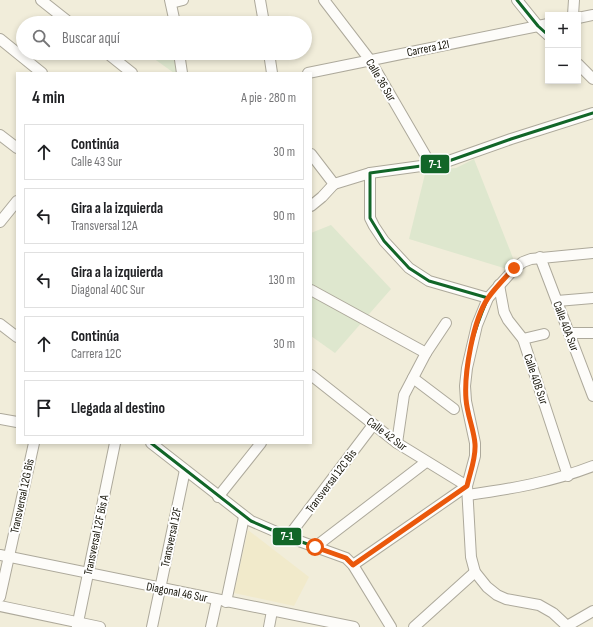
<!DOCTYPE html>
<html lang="es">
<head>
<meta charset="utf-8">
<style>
  :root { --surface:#fff; --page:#f2f2f2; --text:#202124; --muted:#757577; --line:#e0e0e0 }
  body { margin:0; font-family:"Sofia Sans Condensed",sans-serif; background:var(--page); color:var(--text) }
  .controls { position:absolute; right:12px; top:12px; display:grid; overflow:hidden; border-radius:0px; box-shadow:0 2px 6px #0003 }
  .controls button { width:36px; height:36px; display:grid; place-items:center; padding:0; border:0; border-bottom:1px solid var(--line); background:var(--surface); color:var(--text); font:20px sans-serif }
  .stop { position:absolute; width:12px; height:12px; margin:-9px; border:3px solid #ea580c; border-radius:50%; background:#fff }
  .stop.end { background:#ea580c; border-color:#fff; box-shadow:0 1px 4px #0008 }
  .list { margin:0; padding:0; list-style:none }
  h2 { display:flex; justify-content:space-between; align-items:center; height:52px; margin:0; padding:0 16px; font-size:17px }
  h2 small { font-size:13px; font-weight:400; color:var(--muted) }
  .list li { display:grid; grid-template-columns:26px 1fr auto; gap:12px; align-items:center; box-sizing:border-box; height:56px; margin:0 8px 8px; padding:0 8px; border:1px solid var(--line); border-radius:0px }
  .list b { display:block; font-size:15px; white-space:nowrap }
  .list p { margin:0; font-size:13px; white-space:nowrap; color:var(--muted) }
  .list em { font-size:13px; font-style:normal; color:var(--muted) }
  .icon { flex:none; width:22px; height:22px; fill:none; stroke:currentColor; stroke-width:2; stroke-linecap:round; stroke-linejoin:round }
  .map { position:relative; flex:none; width:593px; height:627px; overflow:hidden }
  .search { position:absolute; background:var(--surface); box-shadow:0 2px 6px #0003; left:16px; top:16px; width:296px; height:44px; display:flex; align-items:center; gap:10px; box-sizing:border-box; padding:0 14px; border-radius:22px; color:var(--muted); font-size:15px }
  .panel { position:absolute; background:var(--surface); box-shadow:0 2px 6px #0003; left:16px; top:72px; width:296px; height:372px; border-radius:0px }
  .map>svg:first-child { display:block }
  .built { fill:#f1eacb }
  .green { fill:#dee7ce }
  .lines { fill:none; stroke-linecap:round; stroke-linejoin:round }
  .minor-casing { stroke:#ada99b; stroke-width:12 }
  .minor { stroke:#fdfcf9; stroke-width:10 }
  .bus-1-casing { stroke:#fff; stroke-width:6 }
  .bus-1 { stroke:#126628; stroke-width:3 }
  .route { stroke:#ea580c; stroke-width:5 }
  .labels { text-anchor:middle; stroke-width:4; stroke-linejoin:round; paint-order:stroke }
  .street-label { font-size:12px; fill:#171509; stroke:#fff }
  .line-badge { stroke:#fff; stroke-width:1.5 }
  .badge-label { font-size:11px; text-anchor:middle; font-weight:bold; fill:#fff }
</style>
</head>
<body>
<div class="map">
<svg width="593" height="627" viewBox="0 0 593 627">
  <rect width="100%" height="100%" fill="#f1edda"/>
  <path class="built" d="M248 530 309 577 294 606 234 593Z"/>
  <g class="green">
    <path d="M146 53H174L178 73H174Z"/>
    <path d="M474 159 513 258 507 269 409 239 426 170 456 168Z"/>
    <path d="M331 225 391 289 335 353 311 336V233Z"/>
  </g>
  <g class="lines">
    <defs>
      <g id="minor">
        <path d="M41 0 70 23"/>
        <path d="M170 0 175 23"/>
        <path d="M260 0 264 23"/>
        <path d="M324 0 370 60 431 165"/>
        <path d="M517 0 538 26 548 35"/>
        <path d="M171 3 183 0"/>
        <path d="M573 15 574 0"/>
        <path d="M578 18 593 15"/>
        <path d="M0 39 42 73"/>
        <path d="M107 53 132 73"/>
        <path d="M179 53 182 73"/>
        <path d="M269 53 272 73"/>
        <path d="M578 64 593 79"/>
        <path d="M308 73 548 24"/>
        <path d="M0 135 17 148"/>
        <path d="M311 154 334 184"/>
        <path d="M370 173V218L374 226 384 241 409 268 429 281 488 298"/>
        <path d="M334 184 370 173 443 163 511 139 593 113"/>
        <path d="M311 206 322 197 334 184"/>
        <path d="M0 222 17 201"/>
        <path d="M540 257 593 396"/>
        <path d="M499 285 504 312 508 320 523 339 568 476"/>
        <path d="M311 290 426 353"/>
        <path d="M557 301 593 298"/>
        <path d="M0 324 17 337"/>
        <path d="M569 333H593"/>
        <path d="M523 339 544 334"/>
        <path d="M311 375 397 443 467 486"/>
        <path d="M413 378 454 409"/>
        <path d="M0 419 17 422"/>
        <path d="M151 443 251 521 288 537 346 558 353 565 391 627"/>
        <path d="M397 443 404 395 426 353 446 323"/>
        <path d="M468 495C511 489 552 482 593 466"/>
        <path d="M218 497 261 443"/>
        <path d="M288 537 373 425"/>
        <path d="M315 547 426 462"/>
        <path d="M0 555 354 627"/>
        <path d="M353 565 467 486"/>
        <path d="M0 597 34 443"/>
        <path d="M226 602 244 517"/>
        <path d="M0 606 100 627"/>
        <path d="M567 626 593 611"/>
        <path d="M77 627 115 443"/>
        <path d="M152 627 185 470"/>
        <path d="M211 627 217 600"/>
        <path d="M269 627 272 611"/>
        <path d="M414 627 475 572"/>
        <path d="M568 627 553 613 539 605 506 599 497 595 487 587 475 572 471 557 467 486 475 456V443L466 401 465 386 467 368 477 325 488 298 514 269 523 262 531 259 593 253"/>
      </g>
    </defs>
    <use href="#minor" class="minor-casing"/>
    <use href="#minor" class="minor"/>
    <defs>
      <g id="bus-1">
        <path d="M517 0 538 26 548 35"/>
        <path d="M151 443 251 521 288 537 346 558 353 565 467 486C470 472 476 458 475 444 474 429 467 414 466 399 463 364 474 330 488 298L429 281 409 268 384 241 370 218V173L443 163 511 139 593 113"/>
      </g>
    </defs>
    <use href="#bus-1" class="bus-1-casing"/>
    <use href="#bus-1" class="bus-1"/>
  </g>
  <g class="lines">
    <path class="route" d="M315 547 346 558 353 565 467 486C470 472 476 459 475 444 474 429 467 415 466 399 464 373 473 320 488 298 495 288 505 278 514 268"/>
  </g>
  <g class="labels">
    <g class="street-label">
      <text transform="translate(428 48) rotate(-12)" y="4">Carrera 12I</text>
      <text transform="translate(381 80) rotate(59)" y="4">Calle 36 Sur</text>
      <text transform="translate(566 326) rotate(69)" y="4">Calle 40A Sur</text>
      <text transform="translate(536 379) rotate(71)" y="4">Calle 40B Sur</text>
      <text transform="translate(387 434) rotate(37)" y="4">Calle 42 Sur</text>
      <text transform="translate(331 481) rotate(-53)" y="4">Transversal 12C Bis</text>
      <text transform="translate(22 496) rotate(-78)" y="4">Transversal 12G Bis</text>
      <text transform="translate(96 535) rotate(-78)" y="4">Transversal 12F Bis A</text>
      <text transform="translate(171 537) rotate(-78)" y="4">Transversal 12F</text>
      <text transform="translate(177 592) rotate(11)" y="4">Diagonal 46 Sur</text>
    </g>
  </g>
  <g class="line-badge">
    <rect x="420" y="154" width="30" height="20" rx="4" fill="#126628"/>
    <rect x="272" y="527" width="30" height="19" rx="4" fill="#126628"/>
  </g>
  <g class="badge-label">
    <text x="435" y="168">7-1</text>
    <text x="287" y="540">7-1</text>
  </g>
</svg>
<div class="controls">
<button>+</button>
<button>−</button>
</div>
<div class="stop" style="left:315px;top:547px"></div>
<div class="stop end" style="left:514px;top:268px"></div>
<div class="search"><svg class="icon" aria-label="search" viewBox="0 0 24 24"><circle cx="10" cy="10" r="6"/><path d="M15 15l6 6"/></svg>Buscar aquí</div>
<section class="panel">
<h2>4 min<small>A pie · 280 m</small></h2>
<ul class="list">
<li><svg class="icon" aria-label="ahead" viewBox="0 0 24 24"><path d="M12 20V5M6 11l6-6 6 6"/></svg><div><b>Continúa</b><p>Calle 43 Sur</p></div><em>30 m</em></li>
<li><svg class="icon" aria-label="left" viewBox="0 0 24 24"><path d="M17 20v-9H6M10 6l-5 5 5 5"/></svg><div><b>Gira a la izquierda</b><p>Transversal 12A</p></div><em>90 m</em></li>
<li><svg class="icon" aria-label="left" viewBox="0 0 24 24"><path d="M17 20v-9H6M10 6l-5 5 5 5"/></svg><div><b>Gira a la izquierda</b><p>Diagonal 40C Sur</p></div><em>130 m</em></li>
<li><svg class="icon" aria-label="ahead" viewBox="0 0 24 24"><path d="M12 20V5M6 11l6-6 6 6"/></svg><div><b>Continúa</b><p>Carrera 12C</p></div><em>30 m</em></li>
<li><svg class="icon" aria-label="arrive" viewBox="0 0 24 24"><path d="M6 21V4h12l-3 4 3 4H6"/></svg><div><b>Llegada al destino</b></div></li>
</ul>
</section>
</div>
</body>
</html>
